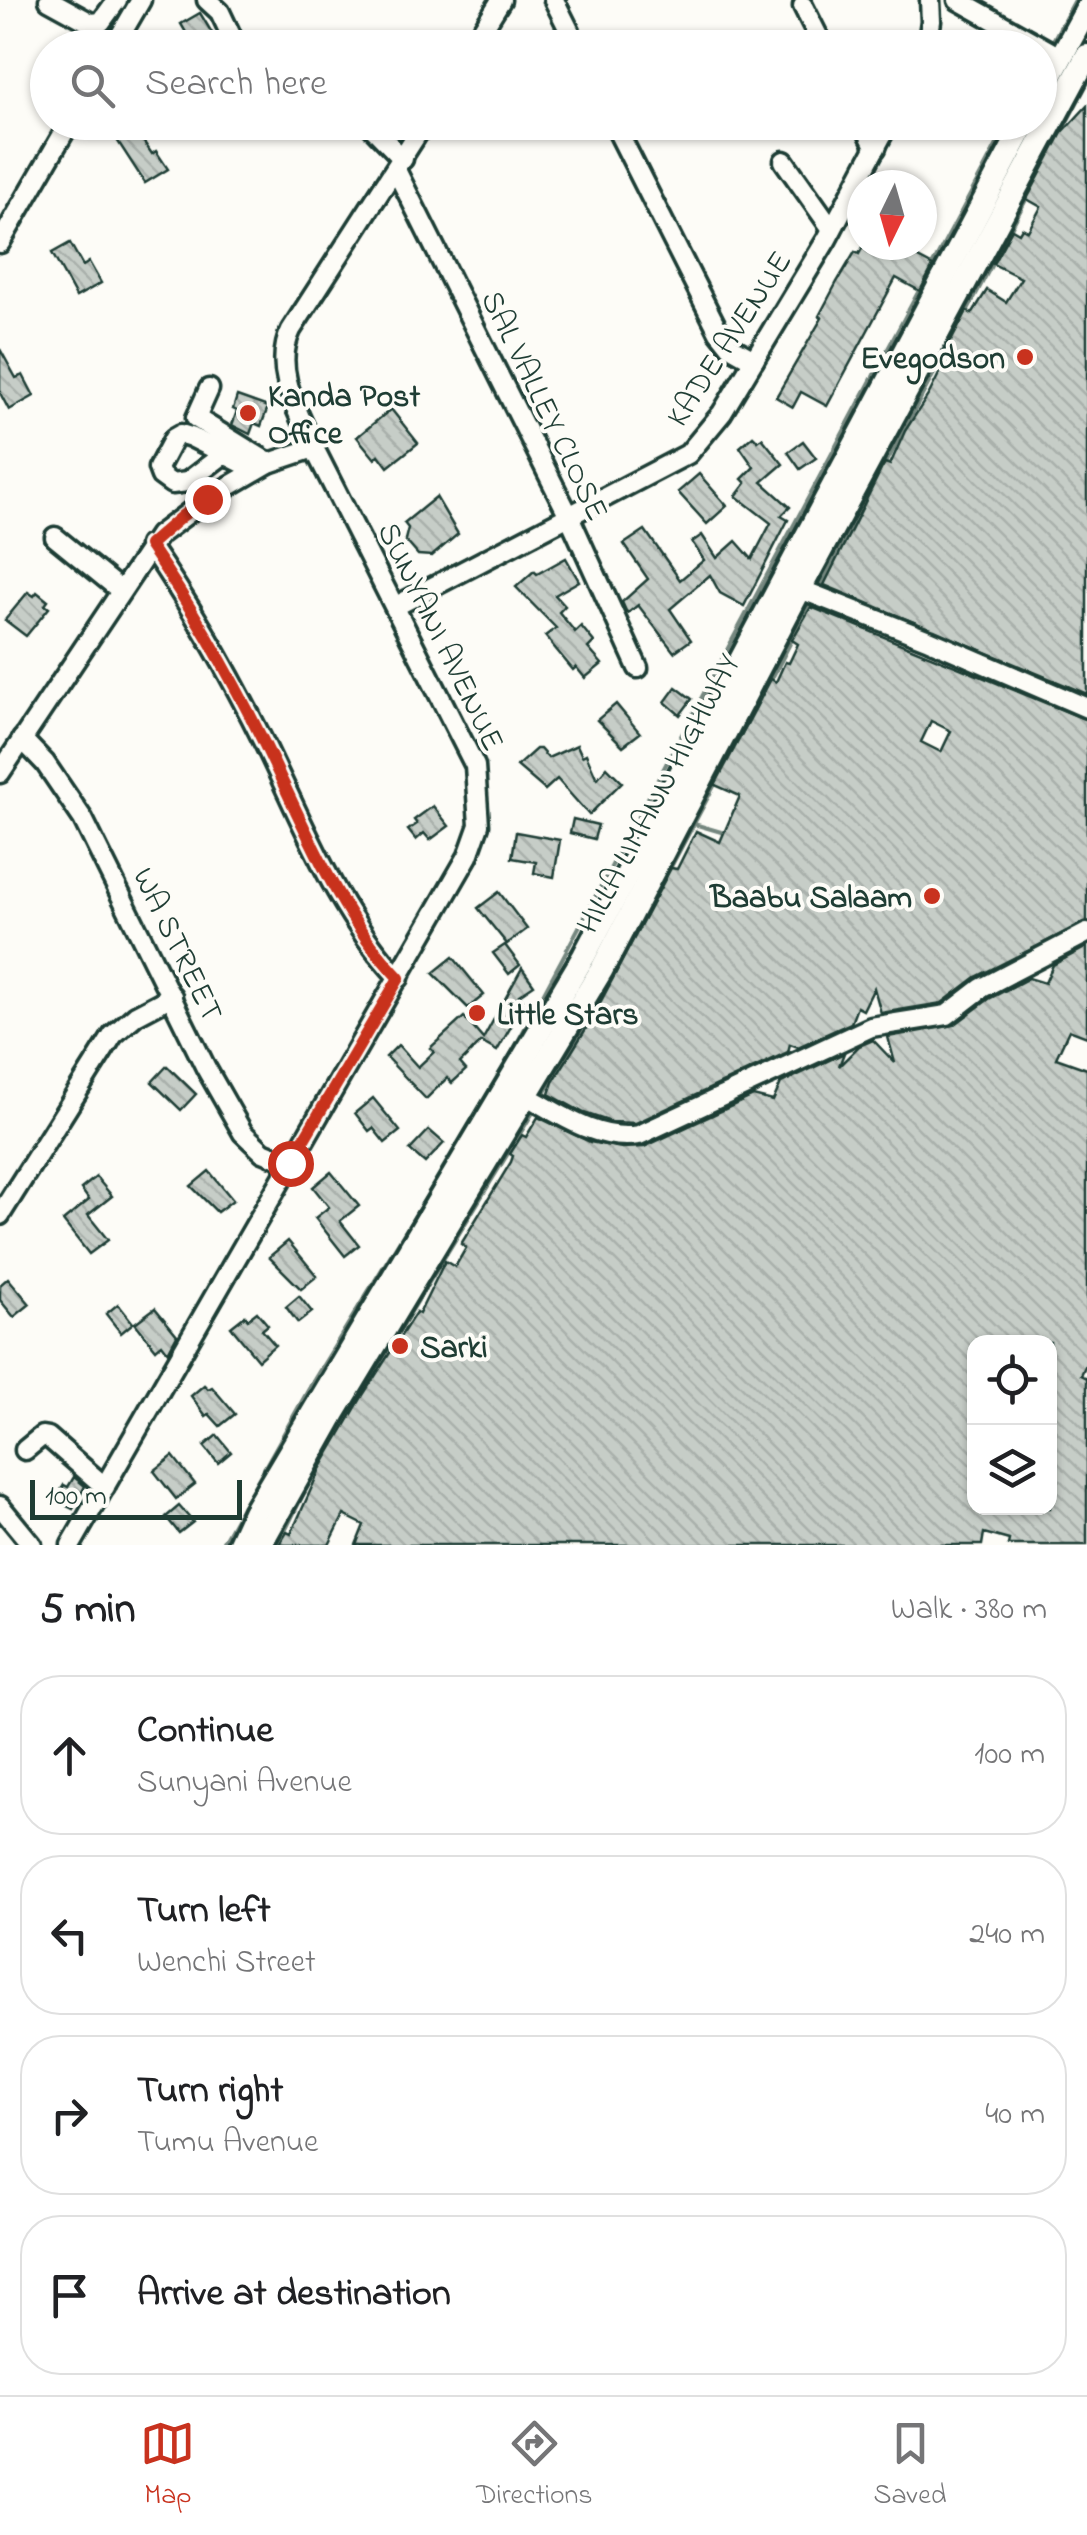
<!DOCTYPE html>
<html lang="en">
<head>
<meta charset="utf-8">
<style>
  :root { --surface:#fff; --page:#f2f2f2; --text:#202124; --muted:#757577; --line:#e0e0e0; --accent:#c8321e }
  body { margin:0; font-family:"Indie Flower",sans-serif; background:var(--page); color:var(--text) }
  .controls { position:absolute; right:30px; bottom:30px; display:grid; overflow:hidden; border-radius:20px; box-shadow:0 2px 8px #0004 }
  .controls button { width:90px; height:90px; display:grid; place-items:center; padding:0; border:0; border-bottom:2px solid var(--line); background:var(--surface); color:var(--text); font:50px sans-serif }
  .compass { position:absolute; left:847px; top:170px; width:90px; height:90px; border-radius:50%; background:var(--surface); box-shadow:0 2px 8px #0004; rotate:185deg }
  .scale { position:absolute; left:30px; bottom:25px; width:212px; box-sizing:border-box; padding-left:10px; border:5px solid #1f3d34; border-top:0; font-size:28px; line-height:35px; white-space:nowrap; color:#1f3d34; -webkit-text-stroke:8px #fdfcf7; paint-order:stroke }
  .stop { position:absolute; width:30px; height:30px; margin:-22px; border:8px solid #c8321e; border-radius:50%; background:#fff }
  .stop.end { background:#c8321e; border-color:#fff; box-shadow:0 2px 10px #0008 }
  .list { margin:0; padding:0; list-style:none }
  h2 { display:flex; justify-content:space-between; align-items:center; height:130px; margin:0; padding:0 40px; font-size:42px }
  h2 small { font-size:32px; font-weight:400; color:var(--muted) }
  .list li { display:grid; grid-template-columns:65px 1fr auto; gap:30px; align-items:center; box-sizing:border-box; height:160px; margin:0 20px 20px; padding:0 20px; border:2px solid var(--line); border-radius:40px }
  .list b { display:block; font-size:38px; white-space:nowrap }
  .list p { margin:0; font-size:32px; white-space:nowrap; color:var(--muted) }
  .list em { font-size:32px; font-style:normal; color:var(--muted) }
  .icon { flex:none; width:55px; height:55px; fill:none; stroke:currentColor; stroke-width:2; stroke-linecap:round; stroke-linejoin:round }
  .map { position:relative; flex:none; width:1087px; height:1545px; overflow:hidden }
  .search { position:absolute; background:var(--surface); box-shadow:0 2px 8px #0004; left:30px; right:30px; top:30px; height:110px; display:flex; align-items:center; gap:25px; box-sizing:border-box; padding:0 35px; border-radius:55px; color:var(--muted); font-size:38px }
  .sheet { height:850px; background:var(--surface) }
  nav { display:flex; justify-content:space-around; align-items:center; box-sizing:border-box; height:140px; border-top:2px solid var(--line); background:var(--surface); font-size:28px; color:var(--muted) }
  nav a { display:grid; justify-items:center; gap:5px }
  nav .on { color:var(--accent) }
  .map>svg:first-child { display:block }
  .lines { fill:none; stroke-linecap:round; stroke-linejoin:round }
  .stream { stroke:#75877f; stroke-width:4 }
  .building { fill:url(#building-back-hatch); stroke:#1f3d34; stroke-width:2.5; fill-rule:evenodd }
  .minor-casing { stroke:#1f3d34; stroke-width:25 }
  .major-casing { stroke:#1f3d34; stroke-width:30 }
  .minor { stroke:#fdfcf7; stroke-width:18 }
  .major { stroke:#fdfcf7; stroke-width:22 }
  .route { stroke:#c8321e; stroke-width:12 }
  .poi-dot { fill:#c8321e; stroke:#fdfcf7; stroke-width:4 }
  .labels { text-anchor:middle; stroke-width:8; stroke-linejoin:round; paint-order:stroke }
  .street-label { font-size:32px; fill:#1f3d34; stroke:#fdfcf7 }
  .poi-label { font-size:32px; font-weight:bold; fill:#1f3d34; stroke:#fdfcf7; text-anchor:start }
</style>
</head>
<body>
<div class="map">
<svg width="1087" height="1545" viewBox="0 0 1087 1545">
  <defs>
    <pattern id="building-back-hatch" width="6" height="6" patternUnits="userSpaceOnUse" patternTransform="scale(2.5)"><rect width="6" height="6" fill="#c6cdc7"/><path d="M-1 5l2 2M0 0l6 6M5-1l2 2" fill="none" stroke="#aab1ac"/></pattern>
  </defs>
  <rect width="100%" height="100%" fill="#fdfcf7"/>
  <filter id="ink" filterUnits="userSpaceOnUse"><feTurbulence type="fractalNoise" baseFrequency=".01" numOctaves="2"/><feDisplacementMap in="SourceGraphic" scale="20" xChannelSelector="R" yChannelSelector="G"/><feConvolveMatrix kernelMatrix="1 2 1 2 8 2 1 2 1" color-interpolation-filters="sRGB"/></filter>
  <g filter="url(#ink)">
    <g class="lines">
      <g class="stream">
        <path d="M1051 44 1075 0"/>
        <path d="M1040 66 1044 57"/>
        <path d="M944 355 1087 84"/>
        <path d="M885 465 939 364"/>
        <path d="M819 589 871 491"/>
        <path d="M770 682 812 601"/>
        <path d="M739 739 758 703"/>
        <path d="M694 824 728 834"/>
        <path d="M493 1088 1009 122"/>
        <path d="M757 1089 776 1083 789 1074"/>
        <path d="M541 1098 584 1030 730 756"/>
        <path d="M221 1545 315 1378 462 1139"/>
        <path d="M278 1545 321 1459 537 1106"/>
      </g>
    </g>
    <g class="building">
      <path d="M200 13 221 48H195L181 24Z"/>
      <path d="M1087 106V694L824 585 882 468 885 463 890 465 905 431 929 394 942 368 938 366 967 311 972 314 987 290 1006 302 1021 278 993 264 1012 229 1019 233 1022 228 1028 231 1041 207 1027 199 1062 133Z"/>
      <path d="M135 129 152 154 156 151 168 169 145 183 117 140Z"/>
      <path d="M70 243 83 266 89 262 101 283 76 297 52 253Z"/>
      <path d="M864 245H911L907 252 933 266 920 291 896 278 827 406 801 392 793 407 776 397 822 318 819 316 837 282 855 252 859 254Z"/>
      <path d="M0 349 16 378 23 375 34 396 9 410 0 393Z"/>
      <path d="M237 396 268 407 261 426 254 423 250 434 232 425 237 411 233 409Z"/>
      <path d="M391 409 418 443 388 467 379 455 375 459 357 437Z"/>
      <path d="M753 436 758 441 762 438 783 464 762 482 790 507 781 516 788 520 744 606 720 593 710 575 670 609 691 640 674 652 638 605 628 613 626 611 622 602 648 579 624 544 645 530 680 580 704 560 692 542 702 535 717 558 736 541 752 559 771 523 736 496 746 483 742 479 754 467 740 447Z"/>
      <path d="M803 441 816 458 800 469 788 452Z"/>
      <path d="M699 474 727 506 707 524 678 492Z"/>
      <path d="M436 497 458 534 432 556 418 555 405 540 408 528 404 523Z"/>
      <path d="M566 558 579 581 555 595 565 606 559 612 575 632 581 626 594 642 588 648 602 664 585 678 576 667 573 670 545 636 556 628 516 587 534 571 537 574Z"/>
      <path d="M28 592 34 596 37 592 48 601 45 605 49 608 26 636 5 620Z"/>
      <path d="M811 607 1087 720V921L976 977 942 1003 881 1013 874 988 863 1010 857 1007 851 1023 798 1047 790 1044 788 1052 636 1123 611 1122 584 1113 549 1094 553 1082 589 1024 671 868 677 869 696 831 720 842 740 796 715 785 771 679 776 682 785 662 789 663 798 644 792 640ZM931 721 951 731 941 752 921 742Z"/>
      <path d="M676 687 692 699 680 715 665 702Z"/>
      <path d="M616 704 640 733 623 746 597 720Z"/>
      <path d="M577 745 582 756 586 754 597 779 607 767 622 782 589 815 557 779 545 790 517 766 536 749H540L548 758Z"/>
      <path d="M433 806 449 826 430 840 424 833 416 840 408 830 417 824 414 820Z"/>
      <path d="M573 819 598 825 594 839 570 833Z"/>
      <path d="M516 832 560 840 554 877 534 873 536 862 512 858Z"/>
      <path d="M499 892 527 929 507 944 478 908Z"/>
      <path d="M505 945 520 965 509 974 493 953Z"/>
      <path d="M1087 947V1037L1069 1030 1056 1058 1087 1069V1362L1081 1375 1087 1378V1545H1008L1009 1540 984 1533 982 1545H356L364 1525 344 1515 329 1545H279L287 1532 291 1534 320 1469 363 1395 416 1312 419 1314 445 1261 455 1267 466 1248 461 1244 511 1162 513 1156 510 1154 522 1135 526 1137 538 1117 590 1142 622 1148 644 1147 753 1096 773 1101 781 1083 844 1053 839 1066 859 1046 873 1040 895 1063 888 1037 954 1025 989 999 1029 978 1045 983 1053 965ZM974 1342H1050V1508H1016L1014 1512 1005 1508H974Z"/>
      <path d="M453 957 484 995 468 1008 433 973Z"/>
      <path d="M522 968 534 985 519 995 525 1002 497 1051 481 1042 460 1063 466 1070 452 1083 447 1078 426 1099 386 1057 398 1045 418 1067 434 1052 430 1048 464 1017 483 1039Z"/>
      <path d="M167 1066 196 1094 181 1110 152 1082Z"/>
      <path d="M373 1098 400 1131 385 1143 373 1128 369 1131 355 1113Z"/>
      <path d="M429 1130 444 1143 425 1163 410 1150Z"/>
      <path d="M209 1171 233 1200 217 1212 191 1186Z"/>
      <path d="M331 1172 359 1206 340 1221 359 1245 345 1256 315 1218 329 1207 313 1187Z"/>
      <path d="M96 1177 112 1196 88 1215 108 1240 89 1254 63 1221 89 1200 81 1189Z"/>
      <path d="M288 1241 317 1276 301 1289 269 1257Z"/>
      <path d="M8 1278 30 1304 14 1317 0 1300V1285Z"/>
      <path d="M299 1296 312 1312 298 1323 286 1307Z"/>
      <path d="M118 1304 133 1323 121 1333 106 1314Z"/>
      <path d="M155 1308 177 1335 168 1352 162 1344 156 1349 135 1323Z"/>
      <path d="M257 1312 268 1325 262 1330 275 1345 258 1360 231 1327 245 1316 248 1319Z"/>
      <path d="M204 1385 208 1389 212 1387 235 1414 220 1426 209 1414 206 1416 191 1396Z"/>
      <path d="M217 1435 231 1452 218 1463 204 1446Z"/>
      <path d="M173 1456 195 1484 176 1499 154 1471Z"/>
      <path d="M74 1477 85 1486 73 1509 55 1500 64 1485 68 1487Z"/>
      <path d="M179 1506 193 1522 179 1533 166 1517Z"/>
    </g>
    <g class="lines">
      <defs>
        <g id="minor">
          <path d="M49 0 91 23 101 22 117 0"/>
          <path d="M207 0 220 12 237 48"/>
          <path d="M554 0 578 48"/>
          <path d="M958 0 1060 57"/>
          <path d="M803 6 824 48"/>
          <path d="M113 48 141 0"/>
          <path d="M471 48 501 0"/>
          <path d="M927 48 931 21 930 0"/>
          <path d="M367 122 403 159"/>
          <path d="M613 122 719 332 731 347 754 360"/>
          <path d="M863 122 876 148"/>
          <path d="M784 161 832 229"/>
          <path d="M396 170 569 516 638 668"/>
          <path d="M0 243 70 122"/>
          <path d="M209 389 196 418 269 463"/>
          <path d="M224 454 187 482 172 484 161 476 158 468 174 438 181 434 191 437 256 470"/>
          <path d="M55 537 120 590"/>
          <path d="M149 545C193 609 231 676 265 745 304 825 338 914 399 978"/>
          <path d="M800 589 929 640 1087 708"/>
          <path d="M396 606 688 454 722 413 827 239 889 122"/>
          <path d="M22 739 45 763 83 819 206 1068 243 1133 263 1152 290 1163"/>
          <path d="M0 773 159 535 207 499 269 463 314 448"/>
          <path d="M525 1095C559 1114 598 1142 639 1135L871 1027 947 1015 982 988 1087 933"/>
          <path d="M0 1215 113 1035 136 1015 172 996"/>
          <path d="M25 1450 42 1436 48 1437 105 1487"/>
          <path d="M0 1506 32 1545"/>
          <path d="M71 1545 468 856 479 825 475 766 314 448C298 412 272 369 291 330L425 122"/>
        </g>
        <g id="major">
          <path d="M1040 96 1087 9"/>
          <path d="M239 1545 254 1512 584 956 1026 122"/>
          <path d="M260 1545 334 1413 602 969 800 589 1087 56"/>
        </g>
      </defs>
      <use href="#minor" class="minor-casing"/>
      <use href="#major" class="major-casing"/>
      <use href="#minor" class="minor"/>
      <use href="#major" class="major"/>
    </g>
  </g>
  <g class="lines" filter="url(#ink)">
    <path class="route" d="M207 499 182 516 149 545C193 609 231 676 265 745 304 825 338 914 399 978L290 1163"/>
  </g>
  <g class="poi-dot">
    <circle cx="1025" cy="357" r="10"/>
    <circle cx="248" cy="413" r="10"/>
    <circle cx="932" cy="896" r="10"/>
    <circle cx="477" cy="1013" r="10"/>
    <circle cx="400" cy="1346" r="10"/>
  </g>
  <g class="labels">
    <g class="street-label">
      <text transform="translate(728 338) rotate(-57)" y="11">KADE AVENUE</text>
      <text transform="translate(546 405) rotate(64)" y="11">SAL VALLEY CLOSE</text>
      <text transform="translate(442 636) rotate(64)" y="11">SUNYANI AVENUE</text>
      <text transform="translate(657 793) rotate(-62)" y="11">HILLA LIMANN HIGHWAY</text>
      <text transform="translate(179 944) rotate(64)" y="11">WA STREET</text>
    </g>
    <g class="poi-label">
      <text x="1005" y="368" text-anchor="end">Evegodson</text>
      <text x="268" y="406">Kanda Post<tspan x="268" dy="37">Office</tspan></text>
      <text x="912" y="907" text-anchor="end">Baabu Salaam</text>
      <text x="497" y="1024">Little Stars</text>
      <text x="420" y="1357">Sarki</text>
    </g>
  </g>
</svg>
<div class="controls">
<button><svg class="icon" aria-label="locate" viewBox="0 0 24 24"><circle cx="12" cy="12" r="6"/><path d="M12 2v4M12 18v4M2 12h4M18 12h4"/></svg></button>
<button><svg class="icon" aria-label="layers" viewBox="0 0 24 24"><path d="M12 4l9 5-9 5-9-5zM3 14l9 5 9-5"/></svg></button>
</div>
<svg class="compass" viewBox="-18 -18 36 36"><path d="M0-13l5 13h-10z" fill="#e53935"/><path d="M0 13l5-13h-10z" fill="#757577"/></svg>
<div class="scale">100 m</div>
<div class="stop" style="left:290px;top:1163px"></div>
<div class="stop end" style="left:207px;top:499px"></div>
<div class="search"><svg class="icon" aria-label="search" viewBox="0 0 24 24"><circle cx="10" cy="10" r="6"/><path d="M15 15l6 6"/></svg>Search here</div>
</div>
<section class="sheet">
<h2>5 min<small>Walk · 380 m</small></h2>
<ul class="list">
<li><svg class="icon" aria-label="ahead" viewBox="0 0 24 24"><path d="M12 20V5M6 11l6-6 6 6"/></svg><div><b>Continue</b><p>Sunyani Avenue</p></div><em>100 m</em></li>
<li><svg class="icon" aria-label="left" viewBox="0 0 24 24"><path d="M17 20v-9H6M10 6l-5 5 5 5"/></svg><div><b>Turn left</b><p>Wenchi Street</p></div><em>240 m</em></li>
<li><svg class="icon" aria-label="right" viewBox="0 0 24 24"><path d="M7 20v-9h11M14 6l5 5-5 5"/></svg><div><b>Turn right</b><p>Tumu Avenue</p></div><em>40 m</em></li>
<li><svg class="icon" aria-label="arrive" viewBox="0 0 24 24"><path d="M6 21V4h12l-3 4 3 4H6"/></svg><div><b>Arrive at destination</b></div></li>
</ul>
</section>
<nav>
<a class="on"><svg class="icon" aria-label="map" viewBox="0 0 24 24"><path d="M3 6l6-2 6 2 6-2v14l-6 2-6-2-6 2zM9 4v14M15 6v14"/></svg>Map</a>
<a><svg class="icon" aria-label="directions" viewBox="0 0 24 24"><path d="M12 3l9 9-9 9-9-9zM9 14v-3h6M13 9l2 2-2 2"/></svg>Directions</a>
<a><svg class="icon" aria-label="saved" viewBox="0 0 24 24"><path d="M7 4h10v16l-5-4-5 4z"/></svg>Saved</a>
</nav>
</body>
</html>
